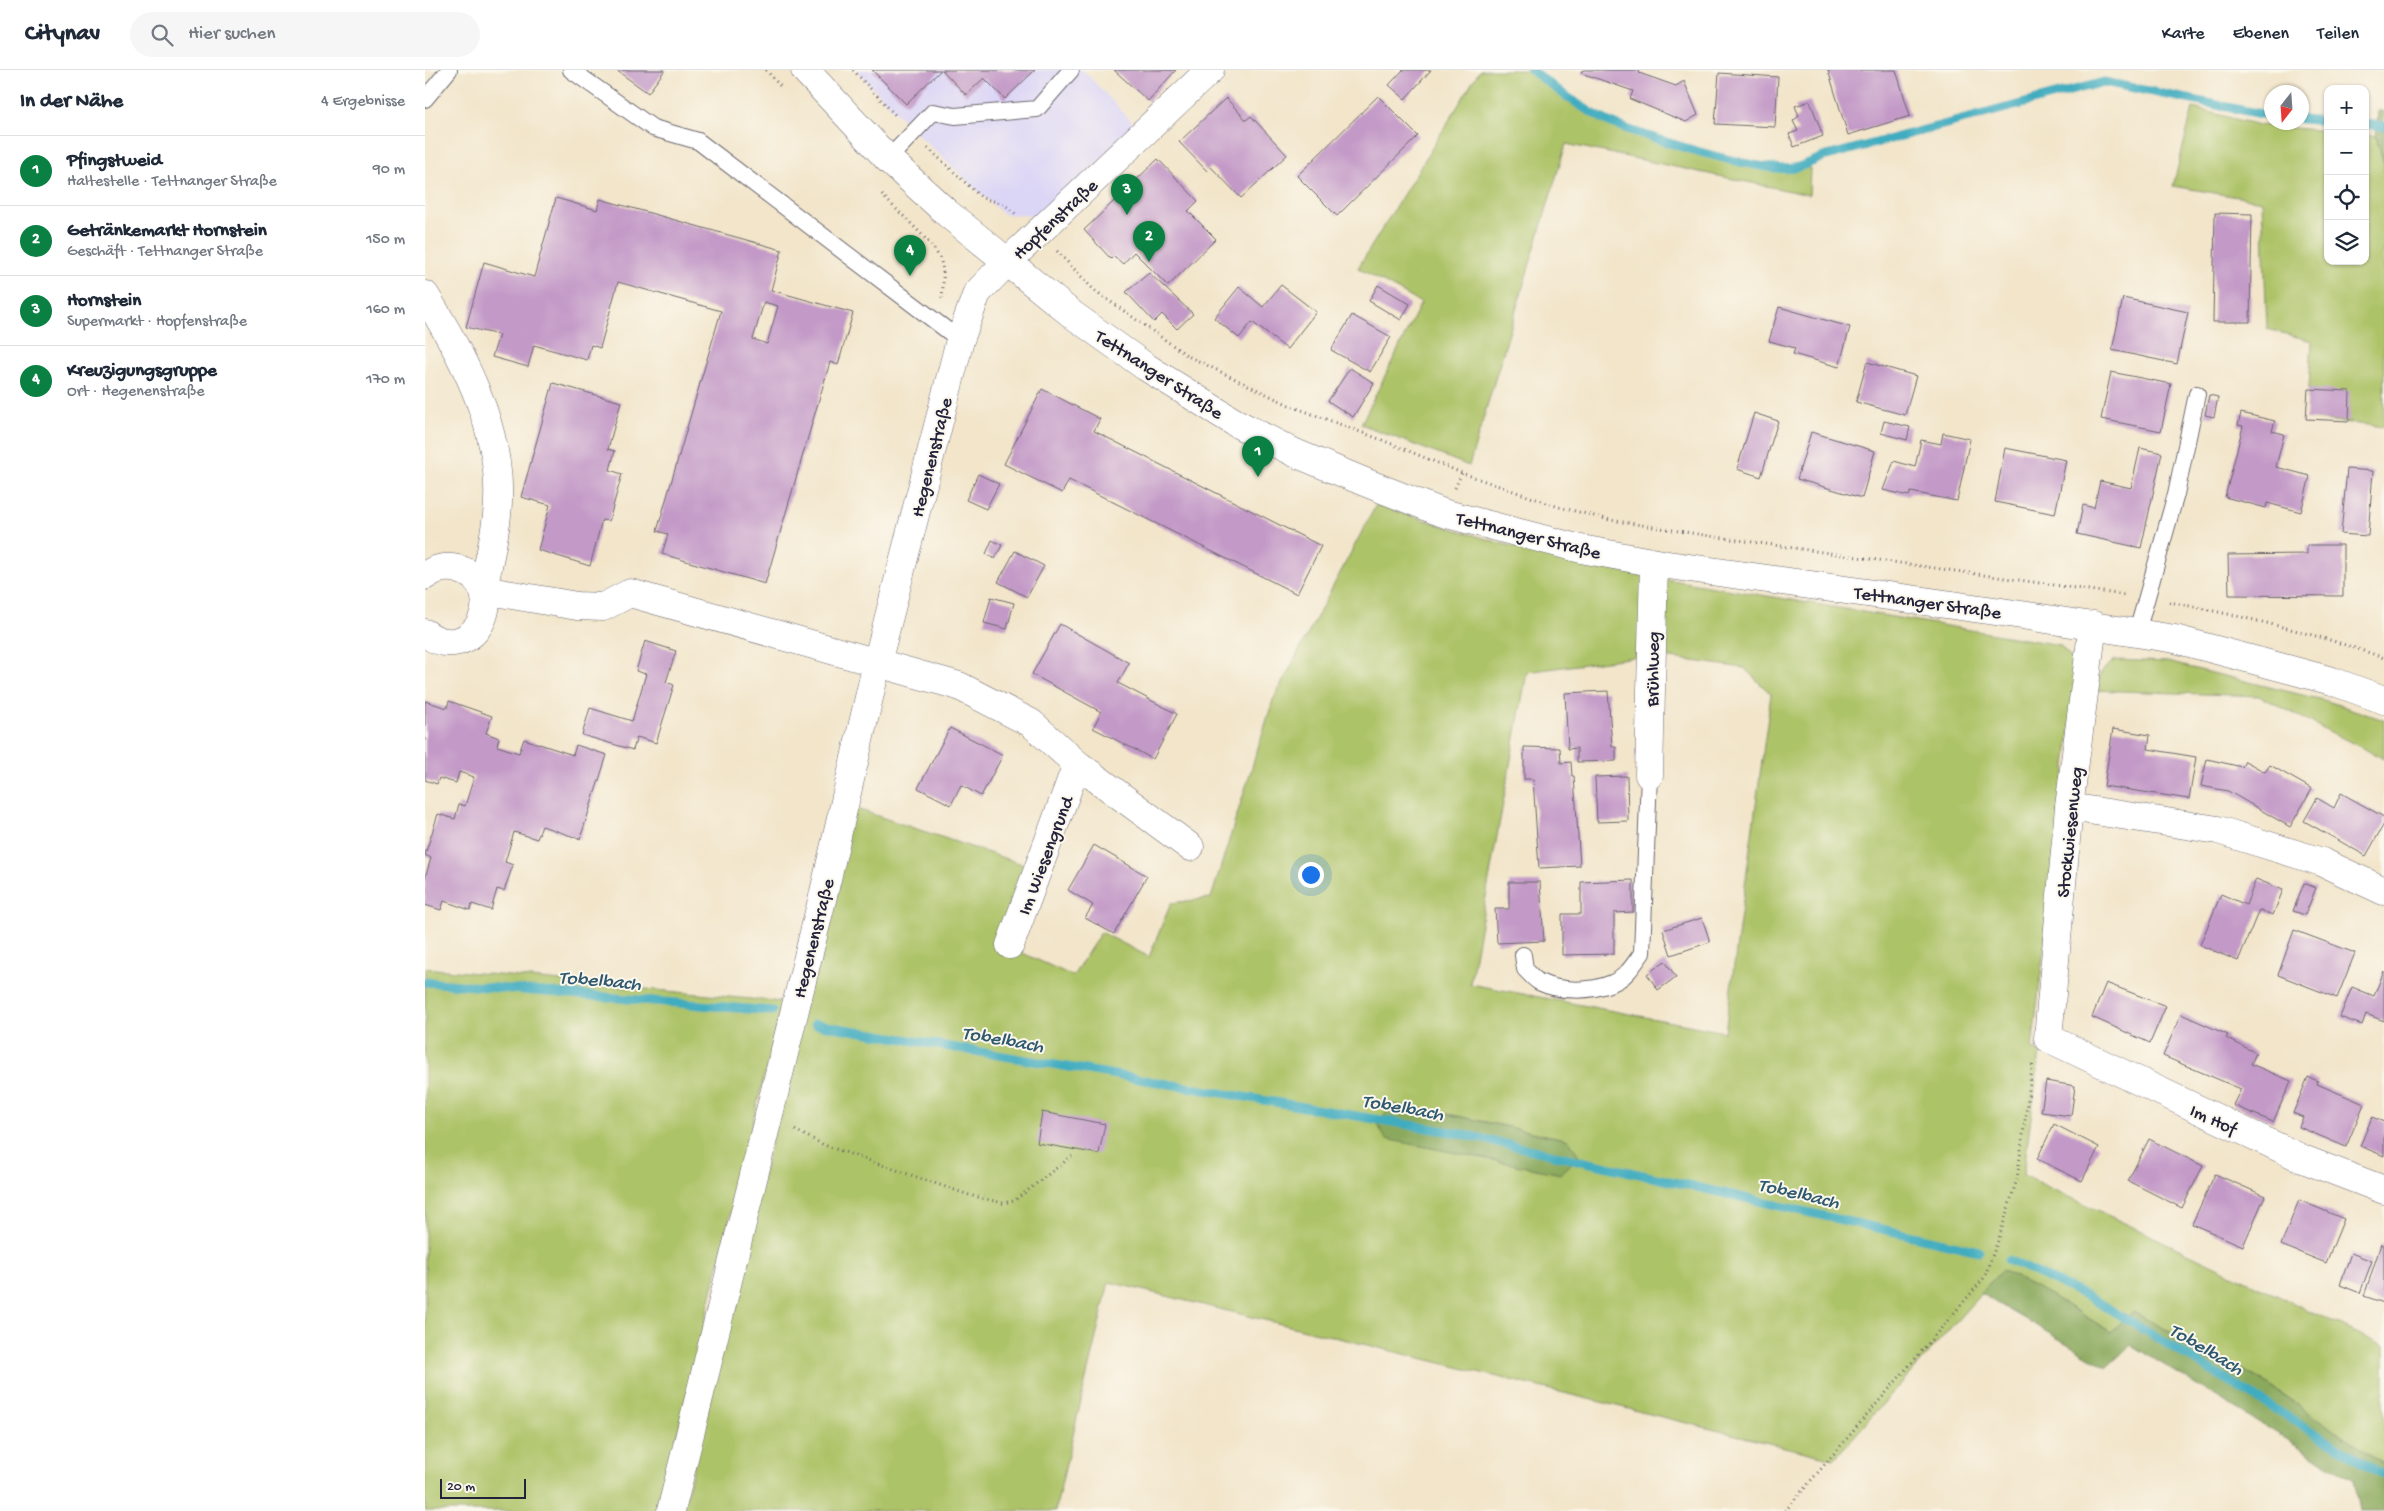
<!DOCTYPE html>
<html lang="de">
<head>
<meta charset="utf-8">
<style>
  :root { --surface:#fff; --page:#f6f6f7; --text:#1f2937; --muted:#747a83; --line:#e0e1e3; --accent:#0b8043 }
  body { margin:0; font-family:"Gochi Hand",sans-serif; background:var(--page); color:var(--text) }
  .controls { position:absolute; right:15px; top:15px; display:grid; overflow:hidden; border-radius:10px; box-shadow:0 1px 4px #0004 }
  .controls button { width:45px; height:45px; display:grid; place-items:center; padding:0; border:0; border-bottom:1px solid var(--line); background:var(--surface); color:var(--text); font:25px sans-serif }
  .compass { position:absolute; left:1839px; top:15px; width:45px; height:45px; border-radius:50%; background:var(--surface); box-shadow:0 1px 4px #0004; rotate:197deg }
  .scale { position:absolute; left:15px; bottom:12px; width:86px; box-sizing:border-box; padding-left:5px; border:2px solid #22223b; border-top:0; font-size:14px; line-height:18px; white-space:nowrap; color:#22223b; -webkit-text-stroke:4px #fbf7ec; paint-order:stroke }
  .you { position:absolute; left:885px; top:804px; width:18px; height:18px; margin:-12px; border:4px solid #fff; border-radius:50%; background:#1a73e8; box-shadow:0 0 0 8px #1a73e833 }
  .badge { display:grid; place-items:center; width:32px; height:32px; border-radius:50%; background:var(--accent); color:#fff; font-size:16px; font-weight:700 }
  .pin { position:absolute; translate:-50% -41px; filter:drop-shadow(0 1px 2px #0008) }
  .pin::after { content:''; position:absolute; top:26px; width:18px; height:15px; background:inherit; clip-path:polygon(0 0,100% 0,50% 100%) }
  .list { margin:0; padding:0; list-style:none }
  h2 { display:flex; justify-content:space-between; align-items:center; height:65px; margin:0; padding:0 20px; font-size:21px }
  h2 small { font-size:16px; font-weight:400; color:var(--muted) }
  .list li { display:grid; grid-template-columns:32px 1fr auto; gap:15px; align-items:center; box-sizing:border-box; height:70px; padding:0 20px; border-top:1px solid var(--line) }
  .list b { display:block; font-size:19px; white-space:nowrap }
  .list p { margin:0; font-size:16px; white-space:nowrap; color:var(--muted) }
  .list em { font-size:16px; font-style:normal; color:var(--muted) }
  .icon { flex:none; width:28px; height:28px; fill:none; stroke:currentColor; stroke-width:2; stroke-linecap:round; stroke-linejoin:round }
  .map { position:relative; flex:none; width:1959px; height:1441px; overflow:hidden }
  header { display:flex; align-items:center; gap:30px; box-sizing:border-box; height:70px; padding:0 25px; background:var(--surface); border-bottom:1px solid var(--line) }
  header strong { font-size:24px }
  nav { display:flex; gap:28px; margin-inline-start:auto; font-size:18px }
  .search { width:350px; height:45px; background:var(--page); display:flex; align-items:center; gap:12px; box-sizing:border-box; padding:0 18px; border-radius:28px; color:var(--muted); font-size:19px }
  main { display:flex }
  aside { flex:1; background:var(--surface) }
  .map>svg:first-child { display:block }
  .built { fill:#dcd6f6 }
  .green { fill:#adc368; stroke:#687252; fill-rule:evenodd }
  .forest { fill:#8aa95c; stroke:#56664c }
  .lines { fill:none; stroke-linecap:round; stroke-linejoin:round }
  .stream { stroke:#40acbf; stroke-width:9 }
  .building { fill:#c39ac7; fill-rule:evenodd }
  .service-casing { stroke:#6b666d; stroke-width:18 }
  .minor-casing { stroke:#6b666d; stroke-width:29 }
  .tertiary-casing { stroke:#6b666d; stroke-width:29 }
  .secondary-casing { stroke:#6b666d; stroke-width:29 }
  .path { stroke:#6b666d; stroke-width:3; stroke-dasharray:1 4; stroke-linecap:butt }
  .service { stroke:#fff; stroke-width:16 }
  .minor { stroke:#fff; stroke-width:28 }
  .tertiary { stroke:#fff; stroke-width:28 }
  .secondary { stroke:#fff; stroke-width:28 }
  .labels { text-anchor:middle; stroke-width:4; stroke-linejoin:round; paint-order:stroke }
  .street-label { font-size:19px; fill:#22223b; stroke:#fbf7ec }
  .water-label { font-size:20px; font-style:italic; fill:#2e5970; stroke:#fbf7ec }
</style>
</head>
<body>
<header>
<strong>Citynav</strong>
<div class="search"><svg class="icon" aria-label="search" viewBox="0 0 24 24"><circle cx="10" cy="10" r="6"/><path d="M15 15l6 6"/></svg>Hier suchen</div>
<nav><a>Karte</a><a>Ebenen</a><a>Teilen</a></nav>
</header>
<main>
<aside>
<h2>In der Nähe<small>4 Ergebnisse</small></h2>
<ul class="list">
<li><span class="badge">1</span><div><b>Pfingstweid</b><p>Haltestelle · Tettnanger Straße</p></div><em>90 m</em></li>
<li><span class="badge">2</span><div><b>Getränkemarkt Hornstein</b><p>Geschäft · Tettnanger Straße</p></div><em>150 m</em></li>
<li><span class="badge">3</span><div><b>Hornstein</b><p>Supermarkt · Hopfenstraße</p></div><em>160 m</em></li>
<li><span class="badge">4</span><div><b>Kreuzigungsgruppe</b><p>Ort · Hegenenstraße</p></div><em>170 m</em></li>
</ul>
</aside>
<div class="map">
<svg width="1959" height="1441" viewBox="0 0 1959 1441">
  <rect width="100%" height="100%" fill="#fbf7ec"/>
  <filter id="ink" filterUnits="userSpaceOnUse"><feTurbulence type="fractalNoise" baseFrequency=".02" numOctaves="2"/><feDisplacementMap in="SourceGraphic" scale="10" xChannelSelector="R" yChannelSelector="G"/><feConvolveMatrix kernelMatrix="1 2 1 2 8 2 1 2 1" color-interpolation-filters="sRGB"/></filter>
  <filter id="wash" filterUnits="userSpaceOnUse"><feTurbulence type="fractalNoise" baseFrequency=".0096" numOctaves="4" result="noise"/><feDisplacementMap in="SourceGraphic" scale="20" xChannelSelector="R" yChannelSelector="G"/><feGaussianBlur stdDeviation="1.12" result="paint"/><feColorMatrix in="noise" values="0 0 0 0 0 0 0 0 0 0 0 0 0 0 0 0 0 1.4 0 .05"/><feComposite in="paint" operator="in"/></filter>
  <g filter="url(#wash)">
    <rect width="100%" height="100%" fill="#f2e5ca"/>
    <path class="built" d="M431 0H658L711 56 616 146 578 144 487 59Z"/>
    <g class="green">
      <path d="M1055 0H1103L1162 44 1278 85 1360 102 1385 97 1384 125 1141 74 1044 396 936 354 996 233 933 198Z"/>
      <path d="M1768 38 1834 55 1903 61V191H1940V65L1951 66 1959 95V357L1882 348 1887 271 1842 259 1837 131 1748 116Z"/>
      <path d="M951 435 1078 474 1205 503 1635 575 1653 596 1607 978 1615 983 1598 1105 1959 1276V1394L1836 1310 1708 1242 1686 1262 1625 1225 1577 1200 1409 1389 684 1212 630 1441H258L426 737 603 796 571 871 648 906 676 862 724 887 746 833 786 828 848 630ZM1224 585 1319 598 1346 624 1300 962 1045 914 1102 602ZM966 1034 1032 1046 1144 1070 953 1055Z"/>
      <path d="M1690 590 1742 592 1902 631 1959 650V689L1834 626 1665 620 1678 600Z"/>
      <path d="M0 898 357 932 234 1441H0Z"/>
    </g>
    <g class="forest">
      <path d="M1953 41H1959V95L1951 66Z"/>
      <path d="M966 1034 1032 1046 1144 1070 1154 1086 1136 1104 961 1069 953 1055Z"/>
      <path d="M1577 1200 1625 1225 1686 1262 1708 1242 1836 1310 1959 1394V1441H1935L1929 1410 1706 1275 1682 1297 1555 1223Z"/>
    </g>
    <g class="lines">
      <g class="stream">
        <path d="M1106 0C1130 18 1154 37 1182 51 1212 65 1338 104 1369 98 1379 96 1389 91 1398 87L1679 12 1846 46"/>
        <path d="M1876 49 1903 51"/>
        <path d="M1940 54 1959 56"/>
        <path d="M0 912 347 941"/>
        <path d="M390 954 1032 1063 1554 1181"/>
        <path d="M1583 1190 1666 1228 1959 1405"/>
      </g>
    </g>
    <g id="blocks">
      <g class="building">
        <path d="M191 0H240L223 23Z"/>
        <path d="M447 0H516L481 34Z"/>
        <path d="M517 0H610L580 29 559 8 541 25Z"/>
        <path d="M689 0H751L723 31Z"/>
        <path d="M978 0H1006L980 29 964 15Z"/>
        <path d="M1158 0H1215L1214 3 1251 16 1259 11 1273 45 1261 52 1205 29 1208 21 1156 3Z"/>
        <path d="M1403 0H1471L1485 46 1423 65Z"/>
        <path d="M1294 3 1353 7 1350 57 1290 54Z"/>
        <path d="M953 26 993 66 912 146 872 106Z"/>
        <path d="M801 28 821 50 826 46 862 85 816 128 786 97 782 101 754 72Z"/>
        <path d="M1385 31 1398 66 1369 77 1364 64 1373 61 1368 51 1374 46 1370 36Z"/>
        <path d="M733 89 773 131 763 141 791 169 743 216 709 182 698 194 689 186 686 189 659 160Z"/>
        <path d="M131 128 172 140 175 129 357 180 346 220 428 243 413 295 405 292 340 514 237 484 243 464 232 461 296 241 193 212 175 278 166 275 162 290 109 275 103 297 67 287 74 265 41 257 59 192 109 207ZM339 232 353 236 342 274 328 269Z"/>
        <path d="M1790 143 1827 144 1825 252H1788Z"/>
        <path d="M724 203 768 244 752 259 737 244 729 252 701 222Z"/>
        <path d="M856 215 891 242 862 279 827 252 814 268 789 248 814 217 838 237Z"/>
        <path d="M953 215 985 234 976 250 944 231Z"/>
        <path d="M1698 228 1763 242 1752 294 1687 280Z"/>
        <path d="M1354 237 1425 257 1414 297 1368 284 1370 278 1344 271Z"/>
        <path d="M927 245 966 267 945 302 906 280Z"/>
        <path d="M1442 292 1491 306 1480 345 1431 332Z"/>
        <path d="M925 298 949 313 928 347 903 331Z"/>
        <path d="M1686 302 1746 314 1736 361 1676 349Z"/>
        <path d="M128 313 196 332 183 379 190 381 185 400 197 404 184 451 177 450 165 496 113 480 125 435 96 427Z"/>
        <path d="M617 319 675 349 669 361 896 476 872 524 644 410 637 423 579 394Z"/>
        <path d="M1883 319 1925 321 1924 351 1881 349Z"/>
        <path d="M1784 325 1793 327 1789 347 1780 345Z"/>
        <path d="M1329 343 1353 351 1336 407 1312 399Z"/>
        <path d="M1816 343 1850 351 1847 361 1859 364 1851 397 1885 406 1876 442 1842 433 1841 438 1800 427 1818 356 1813 355Z"/>
        <path d="M1459 351 1485 357 1482 370 1456 363Z"/>
        <path d="M1386 362 1450 381 1437 428 1372 409Z"/>
        <path d="M1518 363 1545 369 1532 431 1486 422 1484 426 1458 420 1469 391 1490 397 1496 370 1516 374Z"/>
        <path d="M1580 378 1641 390 1630 444 1570 432Z"/>
        <path d="M1715 378 1737 383 1716 478 1652 464 1658 435 1669 438 1675 411 1706 418Z"/>
        <path d="M1922 399 1948 401 1943 466 1916 464Z"/>
        <path d="M553 404 574 414 561 439 541 430Z"/>
        <path d="M567 470 577 475 570 489 561 484Z"/>
        <path d="M1882 475H1918V526L1804 525 1803 485 1882 484Z"/>
        <path d="M590 481 619 496 602 527 573 512Z"/>
        <path d="M566 527 589 533 582 559 559 553Z"/>
        <path d="M635 554 704 593 693 613 752 644 728 689 668 658 676 642 607 604Z"/>
        <path d="M220 571 251 581 241 612 249 615 231 673 212 667 208 680 157 665 165 638 207 651 221 604 211 601Z"/>
        <path d="M1183 621 1187 677H1191V691L1152 692V678L1143 679 1140 623Z"/>
        <path d="M0 631 22 638 24 631 67 646 61 663 74 668 72 676 94 683 99 669 148 685 151 675 182 685 155 769 117 756 112 769 89 762 80 792 88 795 79 821 72 819 66 840 47 834 45 840 19 831 16 840 0 835V808L6 788 0 785 13 744 30 749 34 734 40 736 49 707 34 702 31 713 14 708 12 714 0 710Z"/>
        <path d="M525 658 578 685 556 726 536 715 526 735 493 718Z"/>
        <path d="M1688 659 1725 665 1723 679 1771 687 1764 729 1679 716Z"/>
        <path d="M1099 677 1135 678 1136 693 1146 692 1147 706H1149L1155 796 1114 798 1108 709H1099Z"/>
        <path d="M1782 689 1817 697 1820 691 1840 702 1845 695 1887 719 1865 757 1803 721 1776 716Z"/>
        <path d="M1202 706 1203 751 1172 752 1170 707Z"/>
        <path d="M1916 723 1959 747V754L1941 786 1879 751 1892 728 1909 738Z"/>
        <path d="M669 775 722 806 689 864 660 848 668 835 643 820Z"/>
        <path d="M1831 809 1858 820 1848 845 1834 840 1813 891 1775 875 1796 824 1821 835Z"/>
        <path d="M1208 810V842L1189 843V884L1137 885V844H1156V812Z"/>
        <path d="M1084 812H1115L1119 871 1072 873 1070 839H1084Z"/>
        <path d="M1879 813 1891 818 1880 845 1868 841Z"/>
        <path d="M1277 848 1285 872 1246 885 1238 860Z"/>
        <path d="M1869 860 1930 883 1912 928 1853 905Z"/>
        <path d="M1240 891 1251 907 1233 920 1222 904Z"/>
        <path d="M1959 901V951L1941 944 1937 955 1915 947 1927 917 1949 926Z"/>
        <path d="M1681 913 1741 936 1725 973 1667 947Z"/>
        <path d="M1756 944 1803 965 1801 968 1831 983 1826 994 1866 1011 1848 1052 1808 1035 1816 1019 1738 986Z"/>
        <path d="M1883 1007 1893 1011 1892 1014 1939 1034 1921 1077 1874 1057 1878 1047 1868 1043Z"/>
        <path d="M1621 1011 1650 1016 1646 1046 1616 1042Z"/>
        <path d="M617 1042 680 1054 674 1084 612 1073Z"/>
        <path d="M1947 1047 1959 1052V1086L1935 1076Z"/>
        <path d="M1629 1054 1674 1077 1657 1111 1612 1089Z"/>
        <path d="M1724 1069 1778 1096 1757 1138 1703 1111Z"/>
        <path d="M1790 1104 1840 1126 1818 1176 1767 1154Z"/>
        <path d="M1874 1130 1919 1149 1901 1193 1856 1175Z"/>
        <path d="M1956 1174 1959 1175V1233L1939 1226Z"/>
        <path d="M1926 1183 1947 1191 1935 1223 1915 1215Z"/>
      </g>
    </g>
  </g>
  <g filter="url(#ink)">
    <use href="#blocks" fill-opacity="0" stroke="#6b666d" stroke-width="1"/>
    <g class="lines">
      <defs>
        <g id="service">
          <path d="M146 0 228 58 273 71 535 270"/>
          <path d="M0 29 24 0"/>
          <path d="M463 89 508 42 530 46 612 39 646 0"/>
          <path d="M1712 562 1751 424 1772 324"/>
          <path d="M1098 885 1100 899C1104 903 1109 909 1114 912 1135 922 1166 922 1187 913 1201 908 1209 894 1217 883L1224 705"/>
        </g>
        <g id="minor">
          <path d="M582 192 785 0"/>
          <path d="M0 225C40 289 81 367 72 445 69 470 63 495 58 520L152 536 178 537 205 523 534 616 606 653 652 694 765 777"/>
          <path d="M0 506C9 499 21 496 33 499 89 515 50 600 0 563"/>
          <path d="M1668 555 1644 737 1623 968 1878 1089 1959 1120"/>
          <path d="M1224 705 1229 493"/>
          <path d="M1644 737 1793 760 1897 792 1959 821"/>
          <path d="M585 875 652 694"/>
        </g>
        <path id="tertiary" d="M246 1441 399 822 452 593 535 270 552 223 582 192"/>
        <path id="secondary" d="M380 0 463 89 522 143 648 245 721 297 809 352 870 383 942 413 1018 443 1156 479 1243 495 1577 542 1750 569 1907 611 1959 630"/>
      </defs>
      <use href="#service" class="service-casing"/>
      <use href="#minor" class="minor-casing"/>
      <use href="#tertiary" class="tertiary-casing"/>
      <use href="#secondary" class="secondary-casing"/>
      <g class="path">
        <path d="M341 0 355 16"/>
        <path d="M428 0 472 47"/>
        <path d="M503 78 557 128 579 134 592 145"/>
        <path d="M457 125C472 141 507 171 515 189 520 201 518 216 517 228"/>
        <path d="M632 181 669 220 763 286 866 336 957 370 1037 403 1134 437 1185 450 1285 466 1699 525"/>
        <path d="M1030 418 1037 403"/>
        <path d="M1744 532C1817 546 1890 563 1959 588"/>
        <path d="M370 1060 399 1075 544 1125 578 1133 589 1131 647 1086"/>
        <path d="M1360 1441 1559 1208 1574 1168 1592 1109 1608 991"/>
      </g>
      <use href="#service" class="service"/>
      <use href="#minor" class="minor"/>
      <use href="#tertiary" class="tertiary"/>
      <use href="#secondary" class="secondary"/>
    </g>
  </g>
  <g class="labels">
    <g class="street-label">
      <text transform="translate(629 148) rotate(-43)" y="7">Hopfenstraße</text>
      <text transform="translate(735 303) rotate(33)" y="7">Tettnanger Straße</text>
      <text transform="translate(505 387) rotate(-76)" y="7">Hegenenstraße</text>
      <text transform="translate(1104 464) rotate(14)" y="7">Tettnanger Straße</text>
      <text transform="translate(1503 531) rotate(8)" y="7">Tettnanger Straße</text>
      <text transform="translate(1226 599) rotate(-89)" y="7">Brühlweg</text>
      <text transform="translate(1643 762) rotate(-84)" y="7">Stockwiesenweg</text>
      <text transform="translate(619 785) rotate(-69)" y="7">Im Wiesengrund</text>
      <text transform="translate(387 868) rotate(-76)" y="7">Hegenenstraße</text>
      <text transform="translate(1789 1048) rotate(25)" y="7">Im Hof</text>
    </g>
    <g class="water-label">
      <text transform="translate(175 909) rotate(5)" y="7">Tobelbach</text>
      <text transform="translate(578 968) rotate(10)" y="7">Tobelbach</text>
      <text transform="translate(978 1036) rotate(10)" y="7">Tobelbach</text>
      <text transform="translate(1374 1122) rotate(13)" y="7">Tobelbach</text>
      <text transform="translate(1782 1278) rotate(31)" y="7">Tobelbach</text>
    </g>
  </g>
</svg>
<div class="controls">
<button>+</button>
<button>−</button>
<button><svg class="icon" aria-label="locate" viewBox="0 0 24 24"><circle cx="12" cy="12" r="6"/><path d="M12 2v4M12 18v4M2 12h4M18 12h4"/></svg></button>
<button><svg class="icon" aria-label="layers" viewBox="0 0 24 24"><path d="M12 4l9 5-9 5-9-5zM3 14l9 5 9-5"/></svg></button>
</div>
<svg class="compass" viewBox="-18 -18 36 36"><path d="M0-13l5 13h-10z" fill="#e53935"/><path d="M0 13l5-13h-10z" fill="#747a83"/></svg>
<div class="scale">20 m</div>
<div class="you"></div>
<div class="pin badge" style="left:833px;top:407px">1</div>
<div class="pin badge" style="left:724px;top:192px">2</div>
<div class="pin badge" style="left:702px;top:145px">3</div>
<div class="pin badge" style="left:485px;top:206px">4</div>
</div>
</main>
</body>
</html>
